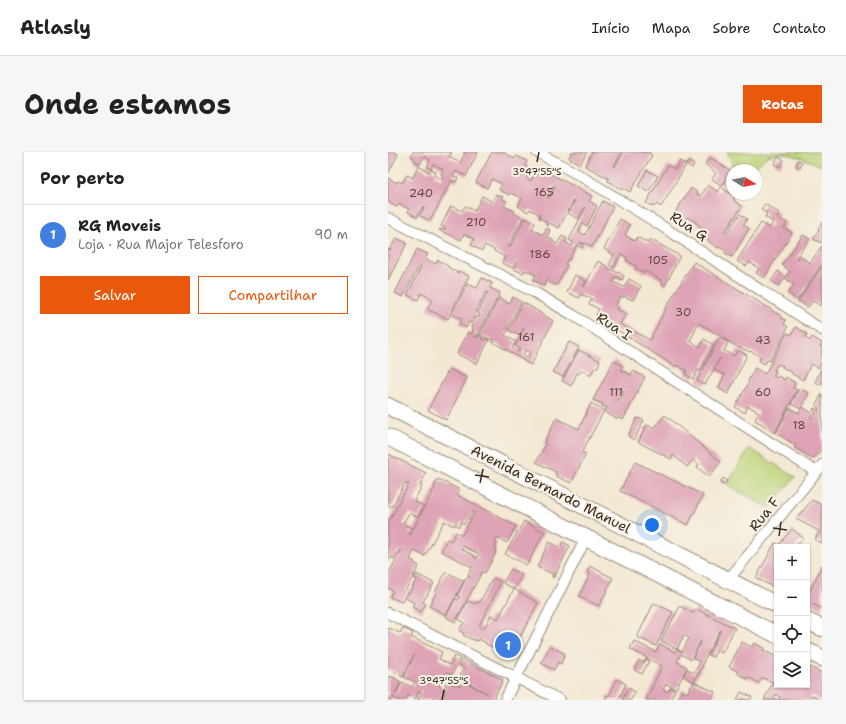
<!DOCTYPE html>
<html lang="pt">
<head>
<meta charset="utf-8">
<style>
  :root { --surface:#fff; --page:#f6f6f6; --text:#222; --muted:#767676; --line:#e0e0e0; --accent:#ea580c }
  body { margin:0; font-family:"Shantell Sans",sans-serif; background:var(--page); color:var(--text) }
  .controls { position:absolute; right:12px; bottom:12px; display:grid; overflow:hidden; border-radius:0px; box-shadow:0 1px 3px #0004 }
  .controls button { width:36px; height:36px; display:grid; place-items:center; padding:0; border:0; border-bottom:1px solid var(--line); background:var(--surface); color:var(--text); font:20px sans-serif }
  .compass { position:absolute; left:338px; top:12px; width:36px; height:36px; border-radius:50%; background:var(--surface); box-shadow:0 1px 3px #0004; rotate:100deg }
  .you { position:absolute; left:264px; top:373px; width:14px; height:14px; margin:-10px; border:3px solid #fff; border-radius:50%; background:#1a73e8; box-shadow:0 0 0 6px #1a73e833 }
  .badge { display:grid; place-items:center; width:26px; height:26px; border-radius:50%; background:var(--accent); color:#fff; font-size:13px; font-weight:700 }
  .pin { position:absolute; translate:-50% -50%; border:2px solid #fff; box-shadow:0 1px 4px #0006 }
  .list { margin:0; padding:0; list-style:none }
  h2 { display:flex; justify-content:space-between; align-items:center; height:52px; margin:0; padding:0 16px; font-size:17px }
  h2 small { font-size:13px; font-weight:400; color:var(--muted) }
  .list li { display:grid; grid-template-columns:26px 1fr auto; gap:12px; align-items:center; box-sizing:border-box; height:60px; padding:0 16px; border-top:1px solid var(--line) }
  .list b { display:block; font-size:15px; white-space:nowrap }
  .list p { margin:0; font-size:13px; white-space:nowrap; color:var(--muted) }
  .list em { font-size:13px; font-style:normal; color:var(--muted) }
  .actions { display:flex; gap:8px; padding:12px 16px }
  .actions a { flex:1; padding:9px 0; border:1px solid var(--accent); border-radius:0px; text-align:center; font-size:14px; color:var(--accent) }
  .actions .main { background:var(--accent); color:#fff }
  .icon { flex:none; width:22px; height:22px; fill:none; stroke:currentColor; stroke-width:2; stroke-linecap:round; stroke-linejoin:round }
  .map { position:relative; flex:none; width:434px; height:548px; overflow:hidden; border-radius:0px }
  header { display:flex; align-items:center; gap:24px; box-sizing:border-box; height:56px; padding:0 20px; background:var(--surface); border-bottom:1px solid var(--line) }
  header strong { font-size:19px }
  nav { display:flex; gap:22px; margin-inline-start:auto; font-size:14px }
  .intro { display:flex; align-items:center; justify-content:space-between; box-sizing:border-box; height:96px; padding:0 24px }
  h1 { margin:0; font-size:28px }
  .button { padding:10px 18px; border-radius:0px; background:var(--accent); color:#fff; font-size:14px; font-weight:700 }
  main { display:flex; gap:24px; padding:0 24px }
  aside { flex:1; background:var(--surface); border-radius:0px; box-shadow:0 1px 3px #0004 }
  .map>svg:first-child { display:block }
  .green { fill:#bcd478; stroke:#7c7f4b }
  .building { fill:#dea3b5; fill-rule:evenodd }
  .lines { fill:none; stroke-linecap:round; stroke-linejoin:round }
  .street-casing { stroke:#978978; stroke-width:12 }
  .primary-casing { stroke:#978978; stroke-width:18 }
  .street { stroke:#fff; stroke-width:10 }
  .primary { stroke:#fff; stroke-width:16 }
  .ticks { fill:none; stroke:#3b2a1e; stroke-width:1.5 }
  .labels { text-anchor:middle; stroke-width:4; stroke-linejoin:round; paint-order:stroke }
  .number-label { font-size:12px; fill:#644844 }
  .street-label { font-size:14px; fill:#3b2a1e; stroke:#f7f3e8 }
  .ticks-label { font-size:10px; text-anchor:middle; fill:#3b2a1e; stroke:#f7f3e8; stroke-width:4; stroke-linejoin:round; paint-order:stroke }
</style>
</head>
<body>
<header>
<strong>Atlasly</strong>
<nav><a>Início</a><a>Mapa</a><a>Sobre</a><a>Contato</a></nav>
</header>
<div class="intro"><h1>Onde estamos</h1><a class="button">Rotas</a></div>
<main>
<aside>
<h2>Por perto<small></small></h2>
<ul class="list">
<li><span class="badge" style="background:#3f7fe0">1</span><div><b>RG Moveis</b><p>Loja · Rua Major Telesforo</p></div><em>90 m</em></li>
</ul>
<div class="actions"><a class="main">Salvar</a><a>Compartilhar</a></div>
</aside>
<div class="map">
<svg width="434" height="548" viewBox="0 0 434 548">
  <rect width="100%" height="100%" fill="#f7f3e8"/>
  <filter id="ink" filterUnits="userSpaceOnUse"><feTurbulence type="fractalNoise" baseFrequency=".025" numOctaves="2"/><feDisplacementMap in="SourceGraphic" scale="8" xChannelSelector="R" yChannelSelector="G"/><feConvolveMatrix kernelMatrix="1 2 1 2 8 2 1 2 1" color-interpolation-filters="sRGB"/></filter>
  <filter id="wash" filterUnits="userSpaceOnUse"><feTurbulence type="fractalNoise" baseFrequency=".012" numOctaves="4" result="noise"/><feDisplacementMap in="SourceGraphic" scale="16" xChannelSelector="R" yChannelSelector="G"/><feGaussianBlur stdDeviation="0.9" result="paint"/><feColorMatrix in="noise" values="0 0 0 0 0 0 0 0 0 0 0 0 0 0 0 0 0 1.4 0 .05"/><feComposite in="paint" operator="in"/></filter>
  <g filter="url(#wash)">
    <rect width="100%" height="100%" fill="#f3e8d2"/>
    <g class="green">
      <path d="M339 0H434V14L411 5 394 1 379 4 369 14 358 18H353L345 14Z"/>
      <path d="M361 296 407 325 381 356 339 333Z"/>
    </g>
    <g id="blocks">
      <g class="building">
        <path d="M0 0H6L10 2 0 22Z"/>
        <path d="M25 0H64L61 5 72 11 77 1 75 0H90L78 24 68 19 65 24 70 26 68 30 64 28 42 69 32 64 36 56 35 55 29 65 20 60 21 57 11 52 9 55 0 50V26L9 31 10 29 14 31 19 23 25 26 30 14 41 20 43 17 39 15 42 8 36 4 32 12 26 9 27 7 23 4ZM45 12 55 17 53 22 55 23 53 28 46 23 48 20 43 17Z"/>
        <path d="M104 0H116L117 1 127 7 129 4 139 9 137 14 143 17 138 26 143 29 150 15 204 44 201 49 209 54 199 74 194 71 192 76 191 80 197 83 215 49 225 55 204 95 197 91 196 92 193 90 192 91 196 93 194 96 189 93 181 108 180 107 177 112 179 113 169 133H166L161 130 159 127 156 134 145 128 148 123 137 118 135 121 126 117 131 109 129 108 125 116 114 111 117 105 106 99 107 98 97 93 94 99 83 93 86 87 76 82 73 88 51 78 52 77 55 78 56 77 57 78 58 77 53 74 63 54 74 59 77 54 87 59 94 44 105 50 108 42 115 45 114 47 119 49 116 54 127 59 126 61 135 66 120 94 122 95 137 66 147 71 144 77 155 83 159 76 162 78 159 85 165 88V90L169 92 174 84 179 87 177 90 184 94 186 91 181 88 198 55H197L190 67 180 61 187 48H186L171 76 161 71 160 74 158 72 159 70 151 66 152 63 142 57 140 60 130 54 134 46 123 41 122 43 111 38 114 32 104 27 99 36 88 30ZM165 34 167 35 161 46 159 45Z"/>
        <path d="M184 0H199L192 12 181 6Z"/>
        <path d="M204 0H234L226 14 227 15 236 0H262L261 1 264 3 242 40 235 36 234 38 220 29 221 27 209 20 197 14Z"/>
        <path d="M390 5 396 8 392 15 386 12Z"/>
        <path d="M321 6 322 7 323 6 343 19 334 34 324 27 328 21 317 12Z"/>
        <path d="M410 8 414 10 412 16 408 14Z"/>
        <path d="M292 9 298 13 273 55 268 52 266 55 258 51 280 13 287 17Z"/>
        <path d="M301 9 306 13 304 16 298 12Z"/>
        <path d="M259 18 270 24 260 40 250 34Z"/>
        <path d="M320 33 330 40 333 35 347 45 345 48 354 54 337 80 339 81 352 62 359 67 355 73 361 76 344 105 337 101 338 99 331 95 330 96 320 89V86L313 82 316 77 309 72V71L299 65 295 72 284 65 303 36 310 41 309 42 313 44Z"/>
        <path d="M377 52 391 61 389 65 399 71 396 76 404 81 376 126 368 121 371 116 361 110 358 114 349 109 373 71 382 76 385 70 377 65 379 61 373 58Z"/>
        <path d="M232 67 242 73 237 83 247 89 249 85 260 91 262 87 292 104 277 134 274 132 275 131 272 129 273 128 258 119 257 121 247 116 248 114 238 108 239 105 233 102 226 116 221 113 226 103 216 97Z"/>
        <path d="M434 70V91L425 87 431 79 430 78Z"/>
        <path d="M415 83 422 87 408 106 410 107 412 104 422 111 434 94V113L409 148 400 141 406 133 397 126 391 134 383 129 390 119 398 125 402 119 394 113Z"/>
        <path d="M8 86 19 91 0 128V97L2 98Z"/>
        <path d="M29 97 40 102 37 107 48 112 50 108 60 114V115L70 121 71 119 81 124 60 167 39 157 45 147 33 141 30 148 19 143 33 115 31 114 15 145 7 141Z"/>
        <path d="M210 109 220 115V116L230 121 231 120 236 124 234 128 228 125 225 130 236 135 241 127 253 134 245 148 235 144 234 146 232 145 227 154 230 156 229 157 238 162 232 172 262 188 280 152 306 110 374 152 384 158V159L394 164 393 166 398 168 396 172 400 175 382 209 379 208 377 212 371 209 373 205 363 199 362 200 351 195V196L311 171 302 189 312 195 316 187 326 193 312 219 310 218 305 227 297 222 299 219 289 213 288 215 218 171 217 172 212 169 214 166 208 163 211 157 201 152 204 147 193 142 191 146 179 140 187 123 198 129 195 134 196 135Z"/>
        <path d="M434 115V152L433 154 425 149 420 155 410 149Z"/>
        <path d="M94 126 104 131 102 136 112 141 90 183 87 181 86 184 90 185 91 183 94 185 93 186 96 188 97 187 101 188 89 212 69 202 80 180 84 182 85 176 83 175 89 164 91 165 92 162 90 161 100 141 98 140 83 171 81 170 78 176 71 172 74 167 64 162 79 132 89 136Z"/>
        <path d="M125 145 133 150 119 176 121 177 135 150 165 169 143 213 112 194 104 190 105 187H103V188L92 183 111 146 121 152ZM135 176 136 177 127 194 132 197 130 200 124 196 128 190 117 183 120 178 131 183ZM137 198 142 200 140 206 135 203Z"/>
        <path d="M408 175 419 182 417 186 422 189 424 185 434 191 432 194H434V212H432L431 216 423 212 415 228 404 222 405 221 394 215 395 214 390 212 386 218 388 219 385 224 389 226 390 224 397 228 398 225 407 231 405 236 409 238 387 281 377 275V274L376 273 367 268 371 260 360 254 357 261 347 255 361 230 360 229 367 216 377 222 399 181 403 183Z"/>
        <path d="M331 186 340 190 336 199 346 204 350 198 359 203 340 242 330 236 337 223 326 218 332 206 317 233 309 229Z"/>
        <path d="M181 190 191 195 175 225 165 220Z"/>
        <path d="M191 198 212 209 209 216 207 215 203 223H201L200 221 193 218 191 222 189 221 183 234 174 229Z"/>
        <path d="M226 208 235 214 233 218 243 223 245 219 257 225 235 268 230 266 229 267 217 260 219 256 214 254 215 252 205 248ZM235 238 237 239 232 250 230 249Z"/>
        <path d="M434 216V233L427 230Z"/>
        <path d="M61 217 79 226 58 268 40 258Z"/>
        <path d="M411 236 421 241 414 255 424 261 422 265 424 266 428 261 425 259 426 256 430 259 431 258 430 257 431 255 428 253 434 242V297L427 305 423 306 406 295 408 293 388 281 401 256 411 261 413 257 403 252Z"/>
        <path d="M203 251 216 259 194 300 198 302 183 331 168 324 169 323 167 322 168 320 148 310 158 292 156 291 168 266 191 277Z"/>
        <path d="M277 263 333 310 321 325 309 315 311 313 305 308 299 315 285 303 283 307 250 290 259 273 266 276Z"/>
        <path d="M249 266 256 268 246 288 240 284Z"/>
        <path d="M0 302 38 321 32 333 34 334 26 349 36 354 30 365 21 361 15 372 24 376 21 382 22 383 47 335 46 334 50 327 72 338 69 343 128 374 119 391 109 386 107 390 109 391 107 397 108 398 107 401H108L97 421 94 420 67 470 58 465 67 447 70 448 72 445 69 443 79 425 81 426 82 425 80 423 84 415 53 399 59 387 63 389 68 380 74 383 87 360 85 359 81 366H80L76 372 73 370 71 375 67 372 66 374 56 369 37 404 26 399 22 407 27 410 26 411 31 414 18 437 20 438 14 450 2 445 5 439 0 436V423L13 398 12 397 6 407 2 405 0 409V371L21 332 17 331 4 355 0 353ZM75 394 91 402 88 407 86 405 87 404 73 397Z"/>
        <path d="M247 310 315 343 300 373 232 339Z"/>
        <path d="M335 326 339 329 336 333 332 331Z"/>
        <path d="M424 348 434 353V391L427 388 431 379 408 367Z"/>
        <path d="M136 369 156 380 139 413 117 402Z"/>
        <path d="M404 377 415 386 407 395H389V437L368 426 387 391 391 393Z"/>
        <path d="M161 390 172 395 175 390 182 394 166 425H164L165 422 149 415Z"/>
        <path d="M434 413V457L419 449V445Z"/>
        <path d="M202 414 225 426 211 454 191 444 202 422 199 420Z"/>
        <path d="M123 417 134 423 126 437 115 431Z"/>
        <path d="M58 420 76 429 58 463 41 454 48 441 47 440Z"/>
        <path d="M28 422 46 431 35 450 38 452 33 460 24 455 26 451 18 446 29 427 26 426Z"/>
        <path d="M105 426 113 430 91 474 96 477 103 463 110 467 126 437 150 451 122 504 98 492V491L90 487 89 489 83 487 75 483 76 481 71 479 76 470 70 467 80 449 87 452 88 450 91 451Z"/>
        <path d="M266 451 285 460 268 494 249 485Z"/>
        <path d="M292 454 305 461 308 457 347 476 334 501 329 498 325 505 320 503 333 478H332L315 510 316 511 306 530 295 524 299 517 306 521 312 510 305 506 313 489 303 508 293 502 289 510 299 515 288 537 278 532 275 538 280 540 282 536 287 538 282 548H258L274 514 242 497 246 489 268 500 272 492 287 500 289 497 273 489ZM296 483 301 486 294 500 289 497Z"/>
        <path d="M1 476 12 481 15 476 25 481 23 485 54 500 51 507 62 513 66 504 72 506 64 523 58 520 51 534 56 537 59 528 67 533V532L73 534 75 529 100 542 71 526 76 516 71 513 74 507 115 528 105 548H54L57 542H56L58 538 57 537 51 548H44L45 545 44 548H30L34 540 31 539 28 547 20 543 18 548H9L5 546V545H4L3 548H0V524L2 526 3 524 13 530 7 541 8 542 14 530 24 535 27 530 16 525 26 503 15 525 0 516V478Z"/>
        <path d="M354 490 364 495 366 491 376 496 375 498 385 503 389 506V533H419V513L434 521V548H429L430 547 424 543 421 548H391L392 545 388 542 386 546 390 548H376L385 530 374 526 371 531 361 526 360 527 350 522 351 520 341 515Z"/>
        <path d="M162 494 177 502 173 512 170 510 166 518 153 511Z"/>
        <path d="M258 507 261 509 254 522 246 518 251 508 256 511Z"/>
        <path d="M229 527 238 532 230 548H217L219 543 221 544Z"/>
        <path d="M306 530 327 540 323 548H289L294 538 299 541Z"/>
        <path d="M240 536 247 540 243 548H234Z"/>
        <path d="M353 540 364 545 362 548H349Z"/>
      </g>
    </g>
  </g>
  <g filter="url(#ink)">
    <use href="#blocks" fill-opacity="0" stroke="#978978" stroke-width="1"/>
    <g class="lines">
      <defs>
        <g id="street">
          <path d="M149 0 191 23 266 69 434 178"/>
          <path d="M0 66 146 140 185 163 428 320"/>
          <path d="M340 428 434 313"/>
          <path d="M0 461 172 548"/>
          <path d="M117 548 198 386"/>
        </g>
        <g id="primary">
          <path d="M0 254 389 453"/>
          <path d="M0 285 389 483"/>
          <path d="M419 469 434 476"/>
          <path d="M419 499 434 506"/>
        </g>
      </defs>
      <use href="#street" class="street-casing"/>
      <use href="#primary" class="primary-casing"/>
      <use href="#street" class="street"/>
      <use href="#primary" class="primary"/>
    </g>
  </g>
  <path class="ticks" d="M149 10 151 0M87 323 101 325M92 331 95 317M385 376 399 378M391 384 393 370M54 548 56 538"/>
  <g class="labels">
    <g class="number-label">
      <text x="156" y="44">165</text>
      <text x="33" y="45">240</text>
      <text x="88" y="74">210</text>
      <text x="152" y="106">186</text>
      <text x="270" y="112">105</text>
      <text x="295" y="164">30</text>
      <text x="138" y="189">161</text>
      <text x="375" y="192">43</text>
      <text x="228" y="244">111</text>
      <text x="375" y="244">60</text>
      <text x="411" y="277">18</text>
    </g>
    <g class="street-label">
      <text transform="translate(301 74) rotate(33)" y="5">Rua G</text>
      <text transform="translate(226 174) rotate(33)" y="5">Rua I</text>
      <text transform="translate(163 337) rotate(27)" y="5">Avenida Bernardo Manuel</text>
      <text transform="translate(376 362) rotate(-51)" y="5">Rua F</text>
    </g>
  </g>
  <g class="ticks-label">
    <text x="149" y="23">3°47'55"S</text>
    <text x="56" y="532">3°47'55"S</text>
  </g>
</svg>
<div class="controls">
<button>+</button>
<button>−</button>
<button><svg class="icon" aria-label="locate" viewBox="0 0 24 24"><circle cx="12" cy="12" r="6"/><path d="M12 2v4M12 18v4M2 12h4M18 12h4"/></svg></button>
<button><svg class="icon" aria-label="layers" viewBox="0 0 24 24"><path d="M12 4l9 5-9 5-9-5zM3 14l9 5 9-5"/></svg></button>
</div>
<svg class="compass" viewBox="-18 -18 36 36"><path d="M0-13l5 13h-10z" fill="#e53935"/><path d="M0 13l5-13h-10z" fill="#767676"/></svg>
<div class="you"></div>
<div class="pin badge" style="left:120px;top:493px;background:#3f7fe0">1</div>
</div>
</main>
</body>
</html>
